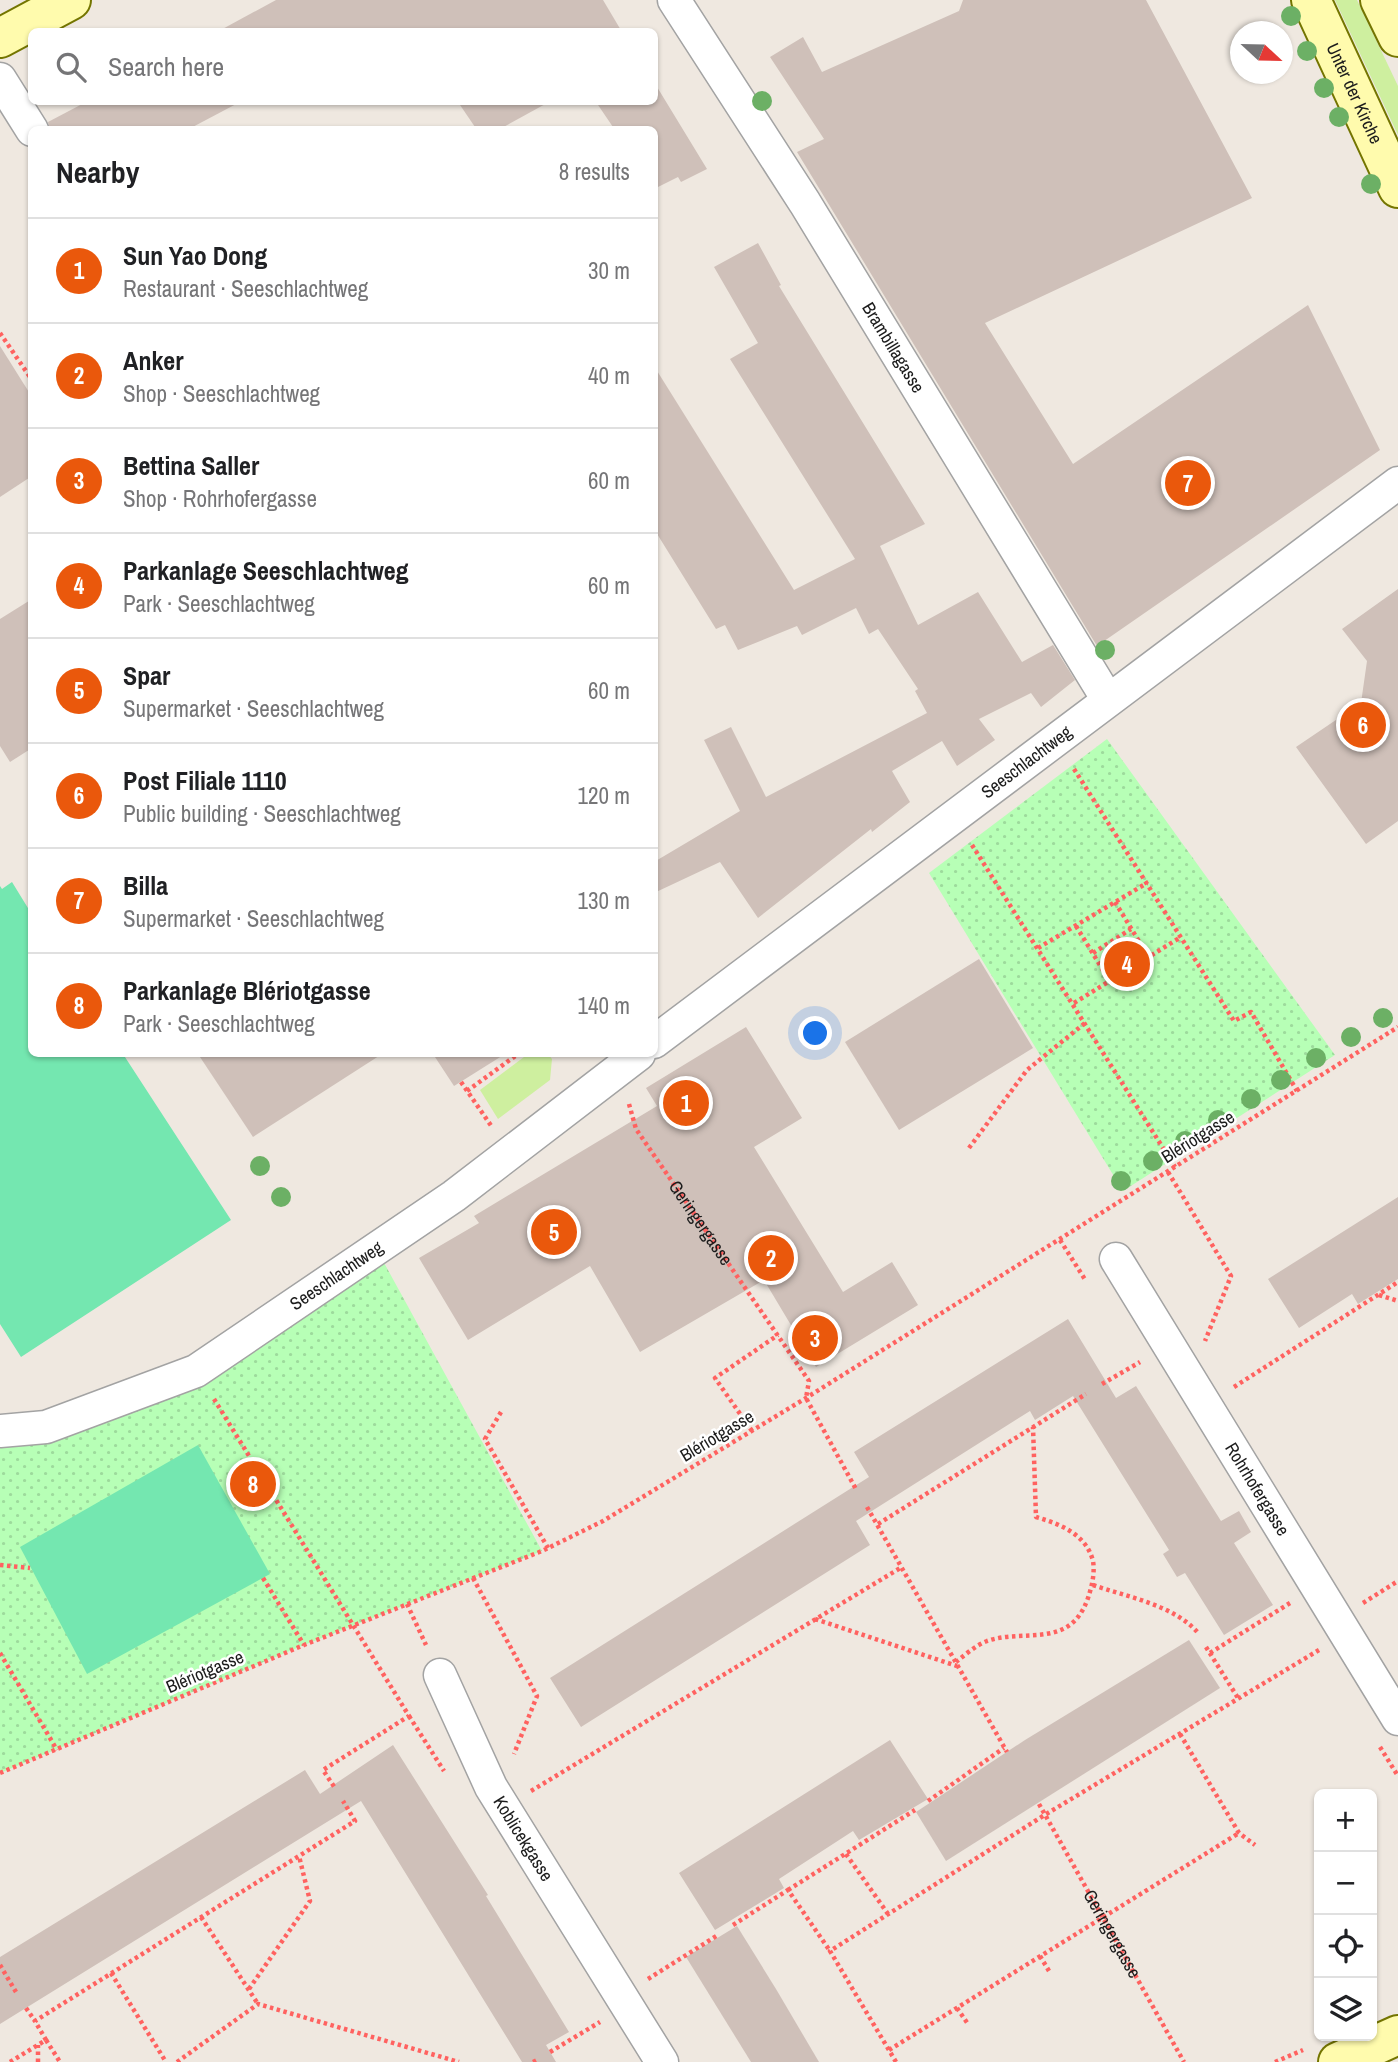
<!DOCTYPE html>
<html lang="en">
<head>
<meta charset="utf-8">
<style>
  :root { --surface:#fff; --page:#f6f6f6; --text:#202124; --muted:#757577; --line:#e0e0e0; --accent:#ea580c }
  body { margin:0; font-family:"Archivo Narrow",sans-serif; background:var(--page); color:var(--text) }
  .controls { position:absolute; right:21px; bottom:21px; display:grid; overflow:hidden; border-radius:10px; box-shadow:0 2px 5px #0004 }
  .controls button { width:63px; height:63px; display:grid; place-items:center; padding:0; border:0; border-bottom:2px solid var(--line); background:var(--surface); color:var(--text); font:35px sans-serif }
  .compass { position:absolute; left:1230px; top:21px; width:63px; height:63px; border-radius:50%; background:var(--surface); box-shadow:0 2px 5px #0004; rotate:112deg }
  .you { position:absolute; left:816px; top:1034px; width:24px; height:24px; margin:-18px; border:5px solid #fff; border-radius:50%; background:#1a73e8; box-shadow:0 0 0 10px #1a73e833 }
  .badge { display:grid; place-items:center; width:46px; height:46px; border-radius:50%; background:var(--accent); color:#fff; font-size:23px; font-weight:700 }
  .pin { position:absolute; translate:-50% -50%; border:4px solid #fff; box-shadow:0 2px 7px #0006 }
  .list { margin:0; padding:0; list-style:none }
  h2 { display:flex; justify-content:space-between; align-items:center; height:91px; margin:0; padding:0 28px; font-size:30px }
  h2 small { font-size:23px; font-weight:400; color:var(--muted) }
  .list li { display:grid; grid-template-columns:46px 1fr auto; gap:21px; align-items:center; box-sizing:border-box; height:105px; padding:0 28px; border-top:2px solid var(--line) }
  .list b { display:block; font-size:26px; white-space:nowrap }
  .list p { margin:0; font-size:23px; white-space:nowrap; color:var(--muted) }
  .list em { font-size:23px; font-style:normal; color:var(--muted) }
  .icon { flex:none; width:38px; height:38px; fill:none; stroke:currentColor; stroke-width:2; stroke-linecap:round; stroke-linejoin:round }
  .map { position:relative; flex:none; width:1398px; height:2062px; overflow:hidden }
  .search { position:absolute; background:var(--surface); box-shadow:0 2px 5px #0004; left:28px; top:28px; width:630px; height:77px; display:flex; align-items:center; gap:18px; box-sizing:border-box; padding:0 24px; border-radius:10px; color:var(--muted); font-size:26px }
  .panel { position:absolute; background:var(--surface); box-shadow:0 2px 5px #0004; left:28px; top:126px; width:630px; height:931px; border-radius:10px }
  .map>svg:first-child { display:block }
  .grass { fill:#ceef9f }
  .park { fill:url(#park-dots) }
  .pitch { fill:#74e7b0 }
  .building { fill:#cfc0b9 }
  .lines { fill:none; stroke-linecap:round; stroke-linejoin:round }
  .street-casing { stroke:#a3a3a3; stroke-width:35 }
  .secondary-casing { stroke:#747500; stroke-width:42 }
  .path { stroke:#ff6260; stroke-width:4.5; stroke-dasharray:3.5 3.5; stroke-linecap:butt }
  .street { stroke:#fff; stroke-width:32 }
  .secondary { stroke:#fffbad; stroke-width:38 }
  .tree { fill:#6cb065 }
  .labels { text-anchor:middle; stroke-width:5; stroke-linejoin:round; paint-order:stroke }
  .street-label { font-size:18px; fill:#1c1c1c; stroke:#fff }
</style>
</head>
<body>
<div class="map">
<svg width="1398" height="2062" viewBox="0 0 1398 2062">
  <defs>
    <pattern id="park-dots" width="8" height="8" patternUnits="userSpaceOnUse" patternTransform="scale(1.75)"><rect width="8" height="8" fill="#b7ffb6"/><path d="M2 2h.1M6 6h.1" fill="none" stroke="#9dda9c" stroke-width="1.8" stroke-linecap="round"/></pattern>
  </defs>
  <rect width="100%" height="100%" fill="#efe8e0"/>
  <g class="grass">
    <path d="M1335 0H1357L1398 86V135Z"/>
    <path d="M528 1054H548L552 1059 550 1080 498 1119 480 1090Z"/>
  </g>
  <g class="park">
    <path d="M1107 739 1335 1055 1123 1191 929 873Z"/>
    <path d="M377 1250 542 1551 304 1645 0 1773V1431L196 1371Z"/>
  </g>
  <g class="pitch">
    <path d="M12 882 31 913 32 1054H123L231 1220 21 1357 0 1324V886L2 889Z"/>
    <path d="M198 1445 270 1574 87 1674 20 1547Z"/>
  </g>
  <g class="building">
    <path d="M276 0H603L622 32H217Z"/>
    <path d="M963 0H1146L1252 198 985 323 1073 464 1308 305 1380 450 1097 646 797 152 824 139 770 57 803 37 822 72 959 11Z"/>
    <path d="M654 82 707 169 681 182 678 177 654 189V130H615L596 102H654Z"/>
    <path d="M86 102H240L187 130H50L48 122Z"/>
    <path d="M458 102H549L498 130H477Z"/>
    <path d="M758 243 781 285 779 286 925 524 880 546 918 625 978 592 1022 662 1053 645 1075 680 1041 707 1031 693 979 719 995 740 957 766 942 741 892 771 910 802 872 832 871 829 758 918 720 862 654 893V862L740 811 704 740 731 727 766 797 927 713 915 691 918 689 878 629 869 634 856 608 802 635 797 626 738 650 725 625 716 629 654 529V366L794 590 855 559 730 359 758 343 714 267Z"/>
    <path d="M0 346 32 397V476L0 497Z"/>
    <path d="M1398 589V821L1366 844 1296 747 1361 703 1367 661 1342 629Z"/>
    <path d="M32 599V748L10 762 0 746V619Z"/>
    <path d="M979 959 1033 1048 899 1130 845 1042Z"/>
    <path d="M746 1027 802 1118 754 1147 843 1292 892 1262 918 1305 816 1367 764 1280 640 1352 590 1266 468 1340 419 1258 479 1223 474 1216 657 1106 646 1088Z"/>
    <path d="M198 1054H382L253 1137Z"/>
    <path d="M433 1054H505L454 1086Z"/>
    <path d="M1398 1197V1279L1358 1304 1352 1294 1299 1328 1268 1279Z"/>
    <path d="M1068 1319 1116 1398 1136 1386 1221 1521 1239 1511 1251 1532 1234 1543 1273 1605 1224 1635 1185 1573 1177 1577 1163 1554 1169 1550 1073 1396 1035 1420 1030 1411 856 1521 870 1545 581 1727 550 1678 869 1477 854 1452Z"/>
    <path d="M1189 1640 1220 1688 946 1861 916 1812 1025 1740Z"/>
    <path d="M890 1740 928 1799 859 1840 853 1831 779 1879 784 1888 715 1930 679 1873Z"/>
    <path d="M393 1745 488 1895 486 1896 569 2032 546 2045 556 2062H522L361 1801 0 2024V1957L305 1770 320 1794Z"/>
    <path d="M737 1926 776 1989 819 2062H751L686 1957Z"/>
  </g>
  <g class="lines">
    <defs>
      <g id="street">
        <path id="s3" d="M674 0 805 203 1108 700"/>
        <path d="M0 79 32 130"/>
        <path id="s4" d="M654 1042 1398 483"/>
        <path id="s5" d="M1116 1259 1398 1719"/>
        <path id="s6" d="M0 1431 46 1427 196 1371 454 1196 639 1054"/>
        <path id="s7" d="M440 1675 491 1787 662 2062"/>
      </g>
      <g id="secondary">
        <path id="s8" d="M1311 0 1398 188"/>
        <path d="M1380 0 1398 37"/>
        <path d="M0 38 71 0"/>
        <path d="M1338 2062 1398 2035"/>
      </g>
    </defs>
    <use href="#street" class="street-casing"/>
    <use href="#secondary" class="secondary-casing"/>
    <g class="path">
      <path d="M0 333 32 380"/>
      <path d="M1074 769 1234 1021 1251 1012 1297 1091"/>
      <path d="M972 845 1175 1167"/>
      <path d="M1115 902 1148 956"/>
      <path d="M1076 926 1109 980"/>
      <path d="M1038 948 1147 883"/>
      <path d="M1093 953 1131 929"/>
      <path d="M1074 1003 1181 937"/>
      <path d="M461 1082 492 1127"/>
      <path d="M467 1091 518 1054"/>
      <path id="s1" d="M629 1104 636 1129 809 1381 806 1398 857 1491"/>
      <path d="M969 1148 1027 1070 1085 1023"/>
      <path d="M1168 1172 1231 1276 1205 1341"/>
      <path d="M1060 1240 1086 1281"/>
      <path d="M1379 1295 1398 1301"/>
      <path d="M1102 1384 1140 1362"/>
      <path d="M1234 1387 1398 1282"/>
      <path d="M214 1399 409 1716 323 1770 335 1788"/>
      <path d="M501 1412 485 1439 548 1548"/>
      <path d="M752 1431 715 1378 778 1335"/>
      <path d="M867 1507 1007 1752"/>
      <path d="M878 1524 1086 1394"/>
      <path d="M0 1565 30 1568"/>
      <path d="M263 1578 304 1645"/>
      <path d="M473 1578 537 1696 514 1754"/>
      <path d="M1093 1585C1127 1597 1175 1605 1199 1634"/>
      <path d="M1363 1603 1398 1581"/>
      <path d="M407 1604 426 1645"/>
      <path d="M815 1619 957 1666"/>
      <path d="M1206 1647 1238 1698"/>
      <path d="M0 1653 57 1750"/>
      <path d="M1210 1653 1290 1603"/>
      <path d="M956 1662C965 1655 976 1645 987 1641 1025 1628 1070 1650 1088 1598 1092 1586 1095 1573 1093 1561 1086 1534 1060 1524 1036 1517L1033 1427"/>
      <path d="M409 1716 444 1771"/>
      <path d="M1180 1734 1239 1833 1255 1845"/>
      <path d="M1380 1747 1398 1776"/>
      <path d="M0 1773 304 1645 542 1551 603 1521 806 1398 1398 1027"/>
      <path d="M531 1791 902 1567"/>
      <path d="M928 1801 1004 1748"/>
      <path id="s2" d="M1039 1804 1184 2062"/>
      <path d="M846 1854 888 1914"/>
      <path d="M788 1890 915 1810"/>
      <path d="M201 1917 258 2004"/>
      <path d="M733 1925 788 1890 830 1951"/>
      <path d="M1040 1956 1049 1971"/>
      <path d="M0 1965 16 1992"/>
      <path d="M111 1973 166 2062"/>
      <path d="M648 1979 718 1935"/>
      <path d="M249 1989 310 1901 299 1856"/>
      <path d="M26 2008 35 2021"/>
      <path d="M957 2008 968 2024"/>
      <path d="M46 2040 60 2062"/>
      <path d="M889 2050 1239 1833"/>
      <path d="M550 2052 600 2022"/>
      <path d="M10 2062 46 2040 35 2021 355 1821 343 1801"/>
      <path d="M38 2062V2045"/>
      <path d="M177 2062 258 2004 459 2062"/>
      <path d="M533 2062 539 2059"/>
      <path d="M896 2062 830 1951 1043 1816 1319 1650"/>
      <path d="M1275 2062 1303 2050"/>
    </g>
    <use href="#street" class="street"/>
    <use href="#secondary" class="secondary"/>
  </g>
  <g class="tree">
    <circle cx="1291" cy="16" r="10"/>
    <circle cx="1307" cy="51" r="10"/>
    <circle cx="1324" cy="88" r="10"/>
    <circle cx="762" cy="101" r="10"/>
    <circle cx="1339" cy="117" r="10"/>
    <circle cx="1371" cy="184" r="10"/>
    <circle cx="1105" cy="650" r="10"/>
    <circle cx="1383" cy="1018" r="10"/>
    <circle cx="1351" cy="1037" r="10"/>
    <circle cx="1316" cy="1058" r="10"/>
    <circle cx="1281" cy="1080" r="10"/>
    <circle cx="1251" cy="1099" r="10"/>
    <circle cx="1218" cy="1120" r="10"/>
    <circle cx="1185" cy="1141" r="10"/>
    <circle cx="1153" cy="1161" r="10"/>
    <circle cx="260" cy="1166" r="10"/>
    <circle cx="1121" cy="1181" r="10"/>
    <circle cx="281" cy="1197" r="10"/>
  </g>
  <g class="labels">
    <g class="street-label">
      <text dy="6" stroke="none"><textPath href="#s8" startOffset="103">Unter der Kirche</textPath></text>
      <text dy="6" stroke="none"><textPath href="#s3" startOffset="411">Brambillagasse</textPath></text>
      <text dy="6" stroke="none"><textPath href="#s4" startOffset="466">Seeschlachtweg</textPath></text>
      <text transform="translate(1198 1137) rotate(-32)" y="6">Blériotgasse</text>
      <text dy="6" stroke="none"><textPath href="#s1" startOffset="140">Geringergasse</textPath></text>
      <text dy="6" stroke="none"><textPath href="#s6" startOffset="376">Seeschlachtweg</textPath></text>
      <text transform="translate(717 1436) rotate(-31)" y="6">Blériotgasse</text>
      <text dy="6" stroke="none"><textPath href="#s5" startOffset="270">Rohrhofergasse</textPath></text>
      <text transform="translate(205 1672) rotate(-23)" y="6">Blériotgasse</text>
      <text dy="6" stroke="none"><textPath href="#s7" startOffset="184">Koblicekgasse</textPath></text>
      <text dy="6" stroke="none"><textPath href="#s2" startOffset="149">Geringergasse</textPath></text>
    </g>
  </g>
</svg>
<div class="controls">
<button>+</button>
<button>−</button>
<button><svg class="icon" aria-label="locate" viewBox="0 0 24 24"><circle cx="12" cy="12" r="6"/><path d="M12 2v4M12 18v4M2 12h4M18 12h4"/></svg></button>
<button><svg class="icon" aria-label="layers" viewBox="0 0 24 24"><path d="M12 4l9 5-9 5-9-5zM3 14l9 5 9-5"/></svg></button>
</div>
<svg class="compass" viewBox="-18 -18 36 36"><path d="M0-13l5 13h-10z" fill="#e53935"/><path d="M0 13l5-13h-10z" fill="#757577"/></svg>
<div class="you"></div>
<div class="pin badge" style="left:686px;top:1103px">1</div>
<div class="pin badge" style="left:771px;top:1258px">2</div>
<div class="pin badge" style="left:815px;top:1338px">3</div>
<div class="pin badge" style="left:1127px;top:964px">4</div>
<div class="pin badge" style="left:554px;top:1232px">5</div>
<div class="pin badge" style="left:1363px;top:725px">6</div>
<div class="pin badge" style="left:1188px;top:483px">7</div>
<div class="pin badge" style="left:253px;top:1484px">8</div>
<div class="search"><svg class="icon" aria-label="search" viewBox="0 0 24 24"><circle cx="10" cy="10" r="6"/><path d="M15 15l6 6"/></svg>Search here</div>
<section class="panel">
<h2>Nearby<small>8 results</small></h2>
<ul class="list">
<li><span class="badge">1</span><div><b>Sun Yao Dong</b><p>Restaurant · Seeschlachtweg</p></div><em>30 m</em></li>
<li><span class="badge">2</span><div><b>Anker</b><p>Shop · Seeschlachtweg</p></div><em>40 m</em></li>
<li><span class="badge">3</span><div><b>Bettina Saller</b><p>Shop · Rohrhofergasse</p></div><em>60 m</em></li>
<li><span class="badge">4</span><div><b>Parkanlage Seeschlachtweg</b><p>Park · Seeschlachtweg</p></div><em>60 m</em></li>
<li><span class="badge">5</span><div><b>Spar</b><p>Supermarket · Seeschlachtweg</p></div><em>60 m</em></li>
<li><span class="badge">6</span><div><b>Post Filiale 1110</b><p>Public building · Seeschlachtweg</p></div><em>120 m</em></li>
<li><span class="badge">7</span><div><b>Billa</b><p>Supermarket · Seeschlachtweg</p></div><em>130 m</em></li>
<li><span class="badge">8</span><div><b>Parkanlage Blériotgasse</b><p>Park · Seeschlachtweg</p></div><em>140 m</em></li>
</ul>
</section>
</div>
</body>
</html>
